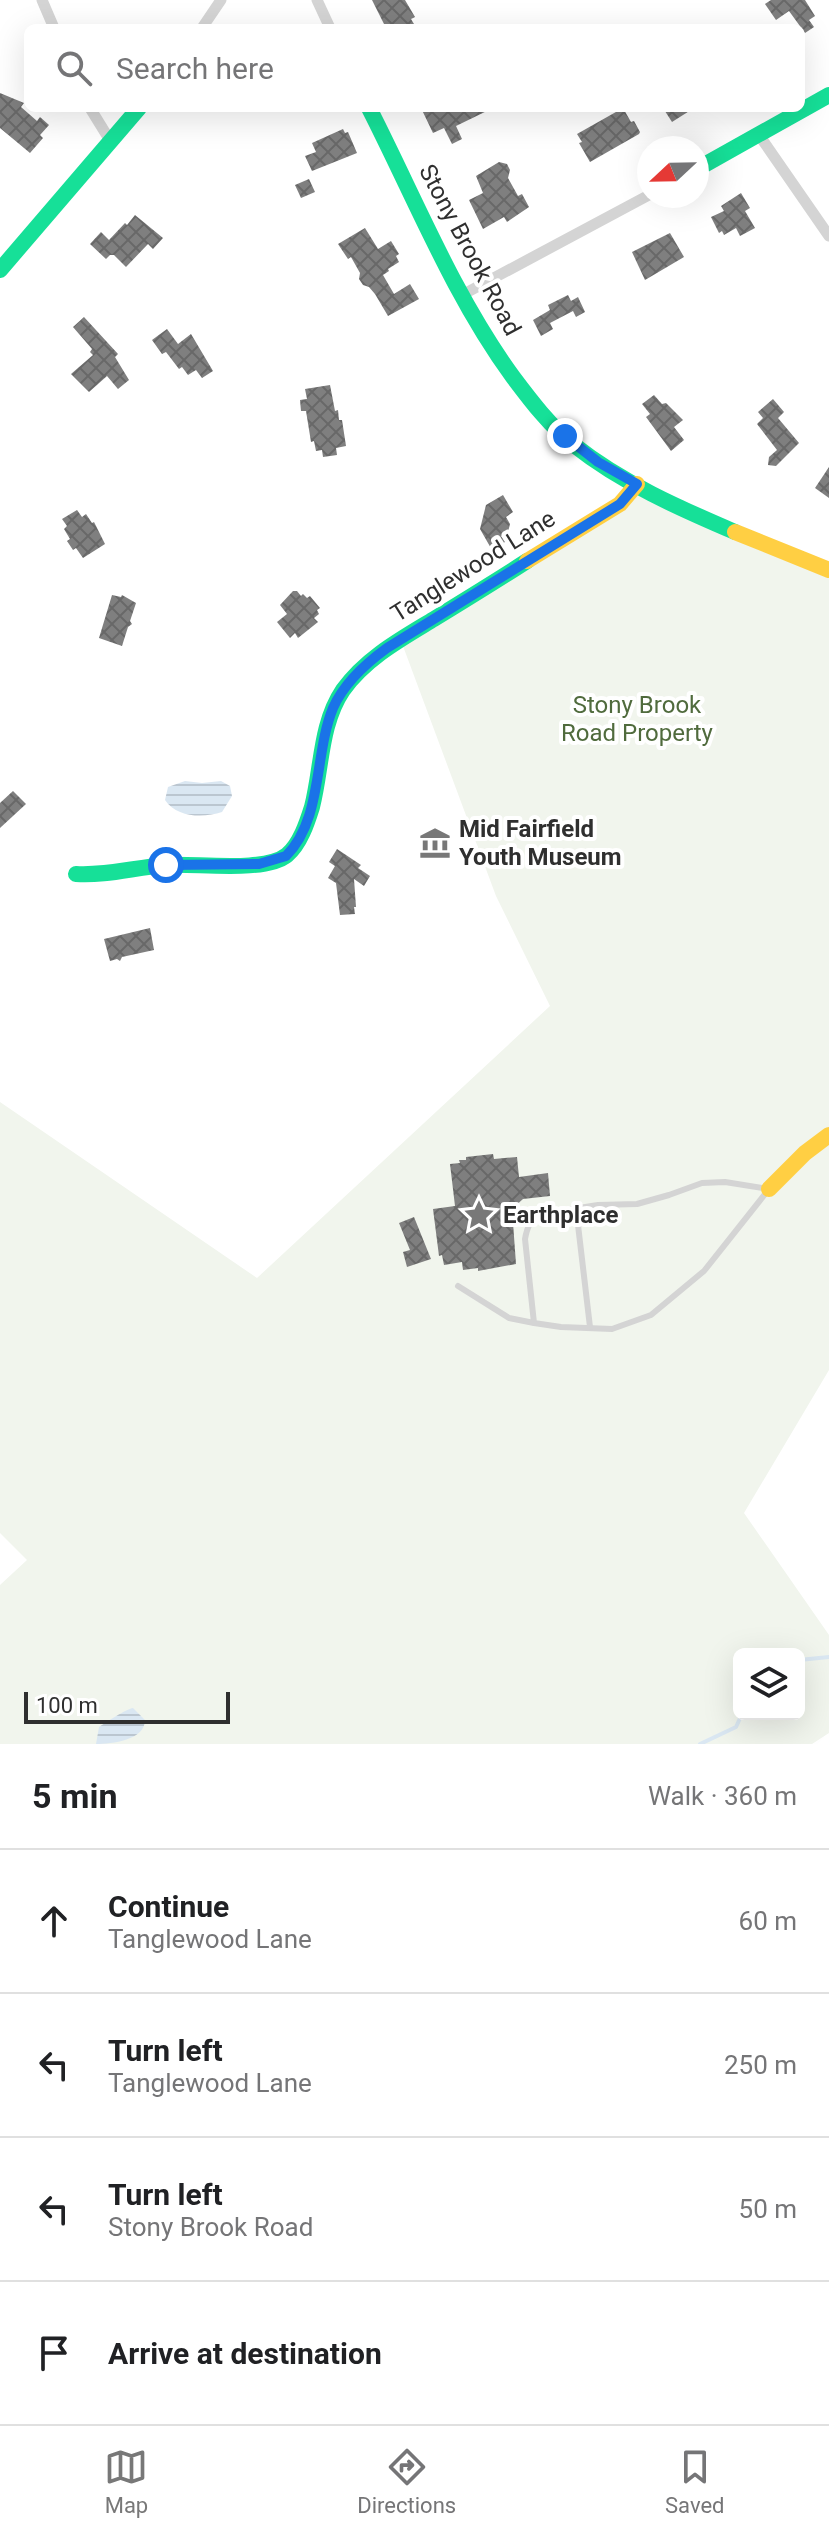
<!DOCTYPE html>
<html lang="en">
<head>
<meta charset="utf-8">
<style>
  :root { --surface:#fff; --page:#f2f2f2; --text:#202124; --muted:#757577; --line:#e0e0e0; --accent:#787878 }
  body { margin:0; font-family:Roboto,sans-serif; background:var(--page); color:var(--text) }
  .controls { position:absolute; right:24px; bottom:24px; display:grid; overflow:hidden; border-radius:12px; box-shadow:0 8px 32px #0002 }
  .controls button { width:72px; height:72px; display:grid; place-items:center; padding:0; border:0; border-bottom:2px solid var(--line); background:var(--surface); color:var(--text); font:40px sans-serif }
  .compass { position:absolute; left:637px; top:136px; width:72px; height:72px; border-radius:50%; background:var(--surface); box-shadow:0 8px 32px #0002; rotate:248deg }
  .scale { position:absolute; left:24px; bottom:20px; width:206px; box-sizing:border-box; padding-left:8px; border:4px solid #2f2f2f; border-top:0; font-size:22px; line-height:28px; white-space:nowrap; color:#2f2f2f; -webkit-text-stroke:6px #fff; paint-order:stroke }
  .stop { position:absolute; width:24px; height:24px; margin:-18px; border:6px solid #1a73e8; border-radius:50%; background:#fff }
  .stop.end { background:#1a73e8; border-color:#fff; box-shadow:0 2px 8px #0008 }
  .list { margin:0; padding:0; list-style:none }
  h2 { display:flex; justify-content:space-between; align-items:center; height:104px; margin:0; padding:0 32px; font-size:34px }
  h2 small { font-size:26px; font-weight:400; color:var(--muted) }
  .list li { display:grid; grid-template-columns:52px 1fr auto; gap:24px; align-items:center; box-sizing:border-box; height:144px; padding:0 32px; border-top:2px solid var(--line) }
  .list b { display:block; font-size:30px; white-space:nowrap }
  .list p { margin:0; font-size:26px; white-space:nowrap; color:var(--muted) }
  .list em { font-size:26px; font-style:normal; color:var(--muted) }
  .icon { flex:none; width:44px; height:44px; fill:none; stroke:currentColor; stroke-width:2; stroke-linecap:round; stroke-linejoin:round }
  .map { position:relative; flex:none; width:829px; height:1744px; overflow:hidden }
  .search { position:absolute; background:var(--surface); box-shadow:0 8px 32px #0002; left:24px; right:24px; top:24px; height:88px; display:flex; align-items:center; gap:20px; box-sizing:border-box; padding:0 28px; border-radius:12px; color:var(--muted); font-size:30px }
  .sheet { height:680px; background:var(--surface) }
  nav { display:flex; justify-content:space-around; align-items:center; box-sizing:border-box; height:112px; border-top:2px solid var(--line); background:var(--surface); font-size:22px; color:var(--muted) }
  nav a { display:grid; justify-items:center; gap:4px }
  nav .on { color:var(--accent) }
  .map>svg:first-child { display:block }
  .green { fill:#f1f5ed; fill-rule:evenodd }
  .water { fill:url(#water-rules) }
  .lines { fill:none; stroke-linecap:round; stroke-linejoin:round }
  .stream { stroke:#dae7f2; stroke-width:4 }
  .building { fill:url(#building-cross-hatch) }
  .lane { stroke:#d4d4d4; stroke-width:6 }
  .street { stroke:#d4d4d4; stroke-width:11 }
  .fast { stroke:#16e098; stroke-width:16 }
  .slow { stroke:#ffcf43; stroke-width:16 }
  .route { stroke:#1a73e8; stroke-width:10 }
  .labels { text-anchor:middle; stroke-width:8; stroke-linejoin:round; paint-order:stroke }
  .street-label { font-size:24px; fill:#2f2f2f; stroke:#fff }
  .park-label { font-size:24px; fill:#506b3d; stroke:#fff }
  .poi-label { font-size:24px; font-weight:bold; fill:#2f2f2f; stroke:#fff; text-anchor:start }
</style>
</head>
<body>
<div class="map">
<svg width="829" height="1744" viewBox="0 0 829 1744">
  <defs>
    <pattern id="water-rules" width="6" height="5" patternUnits="userSpaceOnUse" patternTransform="scale(2)"><rect width="6" height="5" fill="#dae7f2"/><path d="M0 2.5h6" fill="none" stroke="#bbc6d0"/></pattern>
    <pattern id="building-cross-hatch" width="8" height="8" patternUnits="userSpaceOnUse" patternTransform="scale(2)"><rect width="8" height="8" fill="#7f7f7f"/><path d="M0 0l8 8M0 8l8-8" fill="none" stroke="#686868"/></pattern>
  </defs>
  <rect width="100%" height="100%" fill="#fff"/>
  <path class="green" d="M640 488 829 570V1370L744 1513 829 1635V1733L812 1744H0V1585L27 1560 0 1533V1102L257 1278 550 1006 496 896 400 638ZM739 1654H799V1714H739Z"/>
  <g class="water">
    <path d="M185 781 202 783 221 781 230 786 232 796 222 812C204 818 177 818 165 800L168 787Z"/>
    <path d="M133 1708 145 1720C145 1740 112 1744 96 1744L99 1727C107 1722 126 1709 133 1708Z"/>
  </g>
  <g class="lines">
    <g class="stream">
      <path d="M799 1660 829 1657"/>
      <path d="M700 1744 736 1727 742 1714"/>
    </g>
  </g>
  <g class="building">
    <path d="M372 0H405L415 17 411 19 414 24 406 28H386Z"/>
    <path d="M771 0H805L815 16 809 20 814 27 805 33 789 11 776 20 765 4Z"/>
    <path d="M0 93 24 103 21 107 37 121 40 117 49 125 40 135 43 138 30 153 0 128Z"/>
    <path d="M421 108H493L456 126 462 139 452 144 444 128 433 133Z"/>
    <path d="M623 108 631 122 634 121 640 132 639 134 590 162 579 143 582 142 577 134Z"/>
    <path d="M663 108H694L672 122Z"/>
    <path d="M343 129 345 133 348 132 357 153 312 171 305 156 316 152 312 143Z"/>
    <path d="M499 162 507 164 510 170 508 178 518 196 522 194 529 207 507 222 504 217 483 229 469 200 483 193 476 176Z"/>
    <path d="M309 179 315 192 301 198 295 185Z"/>
    <path d="M741 193 750 208 745 211 755 228 740 236 736 228 724 235 722 231 719 233 711 217 724 211 721 206Z"/>
    <path d="M135 215 163 238 153 249 148 244 126 267 114 255H110L106 259 90 244 101 232 109 240 125 223 127 225Z"/>
    <path d="M365 228 378 249 391 241 399 254 396 256 399 262 388 269 389 271 383 275 394 294 410 284 419 299 388 316 375 294 369 287 363 285 359 279 360 273 351 257 348 259 338 244Z"/>
    <path d="M670 233 684 257 645 280 632 252Z"/>
    <path d="M568 295 571 301 578 297 585 312 576 317 573 311 550 323 553 329 541 336 533 320 550 310 548 305Z"/>
    <path d="M84 317 118 354 115 357 129 380 118 389 107 376 89 392 71 374 93 355 90 352 92 349 73 327Z"/>
    <path d="M167 329 178 344 191 334 213 371 202 378 196 370 188 375 182 367 179 369 166 352 162 354 152 340Z"/>
    <path d="M330 385 335 411 338 410 339 420H342L346 446 336 448 337 455 323 457 322 450 316 451 314 441 311 442 306 411H301L300 400 307 399 305 389Z"/>
    <path d="M654 395 662 404 666 403 683 420 674 427 684 440 671 451 646 417 650 414 642 404Z"/>
    <path d="M773 399 784 412 778 418 799 443 776 466 768 465 769 457 777 450 757 424 763 418 758 412Z"/>
    <path d="M829 467V498L815 488Z"/>
    <path d="M503 495 513 512 506 517 510 524 508 532 501 536 505 542 492 550 480 529 486 505Z"/>
    <path d="M77 510 82 517 86 514 92 523 94 522 105 544 83 558 76 548 73 550 67 541 70 539 64 529 67 526 62 519Z"/>
    <path d="M293 591H297L301 596 303 594 307 598 310 596 320 608 317 610 319 614 314 618 318 622 298 638 295 633 290 638 277 622 287 614 280 605Z"/>
    <path d="M112 595 121 597 122 595 136 603 130 621 132 624 128 627 122 646 99 638Z"/>
    <path d="M13 791 26 804 0 828V803Z"/>
    <path d="M337 849 361 865 358 868 370 876 364 886 354 879 356 907H354L355 914 340 915 336 883 328 878 335 866 329 862Z"/>
    <path d="M150 928 154 950 122 957 120 961 117 959 110 961 104 939Z"/>
    <path d="M493 1154 494 1159 517 1157 519 1177 548 1173 550 1196 523 1199 512 1209 516 1264 478 1271V1268L463 1270 462 1262 444 1265 442 1255 439 1256 433 1209 455 1206 450 1164 460 1163 459 1160H466V1157Z"/>
    <path d="M414 1217 431 1259 407 1267 403 1252 410 1250 399 1223Z"/>
  </g>
  <g class="lines">
    <g class="lane">
      <path d="M725 1182 769 1189 704 1271 651 1315 612 1329 561 1327 534 1323 525 1239C527 1228 530 1219 541 1214L598 1205 637 1204 669 1195 702 1183Z"/>
      <path d="M576 1208 590 1327"/>
      <path d="M458 1286 509 1318 534 1323"/>
    </g>
    <g class="street">
      <path d="M42 0 54 28"/>
      <path d="M317 0 330 28"/>
      <path d="M202 28 221 0"/>
      <path d="M90 108 111 142"/>
      <path d="M759 135 829 236"/>
      <path d="M462 295 649 195"/>
    </g>
    <g class="fast">
      <path d="M369 108C415 198 453 295 513 377 531 401 550 426 574 445 622 483 679 508 735 532"/>
      <path d="M697 169 829 95"/>
      <path d="M0 270 139 108"/>
      <path d="M76 874C107 876 136 867 167 865 196 863 265 873 287 855 300 844 307 823 312 807 322 768 320 724 343 690 366 658 401 639 434 619 465 600 496 581 527 561"/>
    </g>
    <g class="slow">
      <path d="M735 532 829 570"/>
      <path d="M527 561 620 504 637 484"/>
      <path d="M769 1189 805 1153 829 1135"/>
    </g>
  </g>
  <g class="lines">
    <path class="route" d="M166 865 259 864 286 856C323 819 314 754 333 708 344 683 365 664 387 648L620 504 637 484 598 462 565 436"/>
  </g>
  <defs>
    <symbol id="museum-bare" viewBox="-9 -9 18 18"><path d="M0-6L6-3V-2H-6V-3ZM-5-1h2V3h-2ZM-1-1h2V3h-2ZM3-1h2V3H3ZM-6 4H6V6H-6Z" fill="#787878" stroke="#fff" stroke-width="2.5" paint-order="stroke"/></symbol>
    <symbol id="sight-bare" viewBox="-9 -9 18 18"><path d="M0-6L1.8-2.2L6-1.7L2.9 1.2L3.7 5.4L0 3.3L-3.7 5.4L-2.9 1.2L-6-1.7L-1.8-2.2Z" fill="#787878" stroke="#fff" stroke-width="2.5" paint-order="stroke"/></symbol>
  </defs>
  <g fill-rule="evenodd">
    <use href="#museum-bare" x="413" y="821" width="44" height="44"/>
    <use href="#sight-bare" x="457" y="1193" width="44" height="44"/>
  </g>
  <g class="labels">
    <g class="street-label">
      <text transform="translate(470 250) rotate(62)" y="8">Stony Brook Road</text>
      <text transform="translate(473 566) rotate(-32)" y="8">Tanglewood Lane</text>
    </g>
    <g class="park-label">
      <text x="637" y="713">Stony Brook<tspan x="637" dy="28">Road Property</tspan></text>
    </g>
    <g class="poi-label">
      <text x="459" y="837">Mid Fairfield<tspan x="459" dy="28">Youth Museum</tspan></text>
      <text x="503" y="1223">Earthplace</text>
    </g>
  </g>
</svg>
<div class="controls">
<button><svg class="icon" aria-label="layers" viewBox="0 0 24 24"><path d="M12 4l9 5-9 5-9-5zM3 14l9 5 9-5"/></svg></button>
</div>
<svg class="compass" viewBox="-18 -18 36 36"><path d="M0-13l5 13h-10z" fill="#e53935"/><path d="M0 13l5-13h-10z" fill="#757577"/></svg>
<div class="scale">100 m</div>
<div class="stop" style="left:166px;top:865px"></div>
<div class="stop end" style="left:565px;top:436px"></div>
<div class="search"><svg class="icon" aria-label="search" viewBox="0 0 24 24"><circle cx="10" cy="10" r="6"/><path d="M15 15l6 6"/></svg>Search here</div>
</div>
<section class="sheet">
<h2>5 min<small>Walk · 360 m</small></h2>
<ul class="list">
<li><svg class="icon" aria-label="ahead" viewBox="0 0 24 24"><path d="M12 20V5M6 11l6-6 6 6"/></svg><div><b>Continue</b><p>Tanglewood Lane</p></div><em>60 m</em></li>
<li><svg class="icon" aria-label="left" viewBox="0 0 24 24"><path d="M17 20v-9H6M10 6l-5 5 5 5"/></svg><div><b>Turn left</b><p>Tanglewood Lane</p></div><em>250 m</em></li>
<li><svg class="icon" aria-label="left" viewBox="0 0 24 24"><path d="M17 20v-9H6M10 6l-5 5 5 5"/></svg><div><b>Turn left</b><p>Stony Brook Road</p></div><em>50 m</em></li>
<li><svg class="icon" aria-label="arrive" viewBox="0 0 24 24"><path d="M6 21V4h12l-3 4 3 4H6"/></svg><div><b>Arrive at destination</b></div></li>
</ul>
</section>
<nav>
<a class="on"><svg class="icon" aria-label="map" viewBox="0 0 24 24"><path d="M3 6l6-2 6 2 6-2v14l-6 2-6-2-6 2zM9 4v14M15 6v14"/></svg>Map</a>
<a><svg class="icon" aria-label="directions" viewBox="0 0 24 24"><path d="M12 3l9 9-9 9-9-9zM9 14v-3h6M13 9l2 2-2 2"/></svg>Directions</a>
<a><svg class="icon" aria-label="saved" viewBox="0 0 24 24"><path d="M7 4h10v16l-5-4-5 4z"/></svg>Saved</a>
</nav>
</body>
</html>
